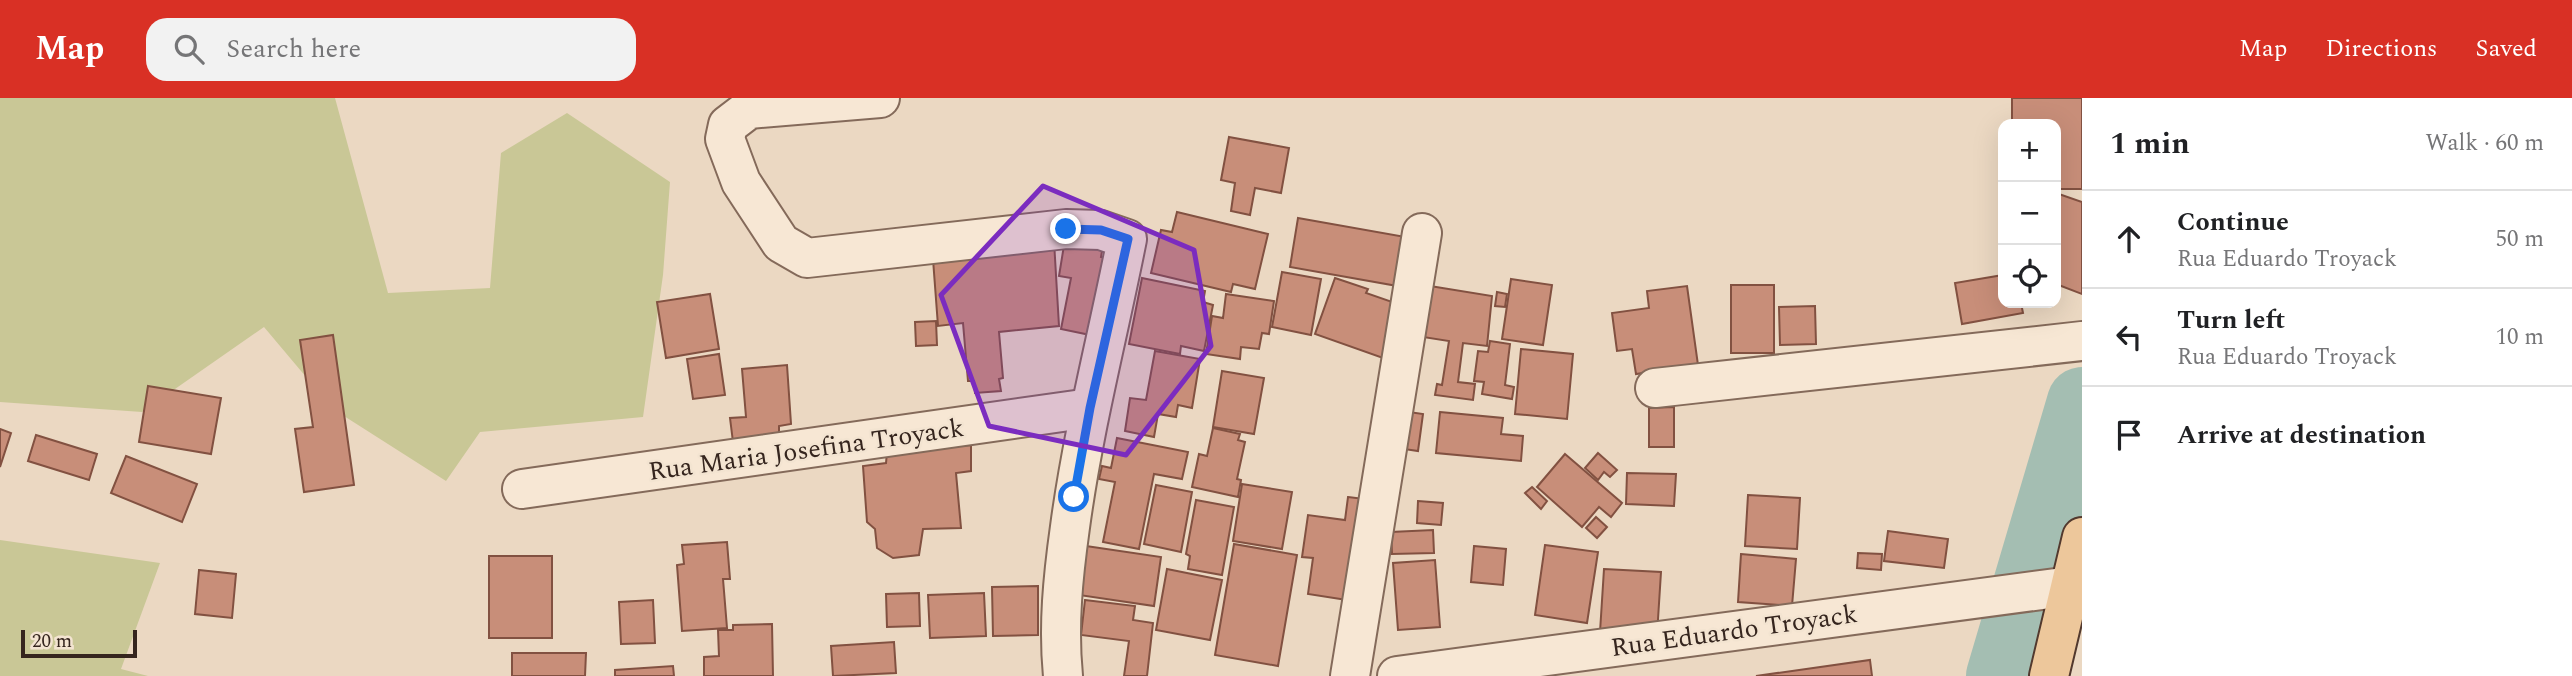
<!DOCTYPE html>
<html lang="en">
<head>
<meta charset="utf-8">
<style>
  :root { --surface:#fff; --page:#f2f2f2; --text:#202124; --muted:#757577; --line:#e0e0e0; --accent:#d93025 }
  body { margin:0; font-family:Spectral,serif; background:var(--page); color:var(--text) }
  .controls { position:absolute; right:21px; top:21px; display:grid; overflow:hidden; border-radius:14px; box-shadow:0 7px 28px #0002 }
  .controls button { width:63px; height:63px; display:grid; place-items:center; padding:0; border:0; border-bottom:2px solid var(--line); background:var(--surface); color:var(--text); font:35px sans-serif }
  .scale { position:absolute; left:21px; bottom:18px; width:116px; box-sizing:border-box; padding-left:7px; border:4px solid #35251e; border-top:0; font-size:19px; line-height:24px; white-space:nowrap; color:#35251e; -webkit-text-stroke:5px #f3e4d1; paint-order:stroke }
  .stop { position:absolute; width:21px; height:21px; margin:-16px; border:5px solid #1a73e8; border-radius:50%; background:#fff }
  .stop.end { background:#1a73e8; border-color:#fff; box-shadow:0 2px 7px #0008 }
  .list { margin:0; padding:0; list-style:none }
  h2 { display:flex; justify-content:space-between; align-items:center; height:91px; margin:0; padding:0 28px; font-size:30px }
  h2 small { font-size:23px; font-weight:400; color:var(--muted) }
  .list li { display:grid; grid-template-columns:46px 1fr auto; gap:21px; align-items:center; box-sizing:border-box; height:98px; padding:0 28px; border-top:2px solid var(--line) }
  .list b { display:block; font-size:26px; white-space:nowrap }
  .list p { margin:0; font-size:23px; white-space:nowrap; color:var(--muted) }
  .list em { font-size:23px; font-style:normal; color:var(--muted) }
  .icon { flex:none; width:38px; height:38px; fill:none; stroke:currentColor; stroke-width:2; stroke-linecap:round; stroke-linejoin:round }
  .map { position:relative; flex:none; width:2082px; height:578px; overflow:hidden }
  header { display:flex; align-items:center; gap:42px; box-sizing:border-box; height:98px; padding:0 35px; background:var(--accent); color:#fff }
  header strong { font-size:33px }
  nav { display:flex; gap:38px; margin-inline-start:auto; font-size:24px }
  .search { width:490px; height:63px; background:var(--page); display:flex; align-items:center; gap:18px; box-sizing:border-box; padding:0 24px; border-radius:21px; color:var(--muted); font-size:26px }
  main { display:flex }
  aside { flex:1; background:var(--surface) }
  .map>svg:first-child { display:block }
  .green { fill:#c9c796 }
  .lines { fill:none; stroke-linecap:round; stroke-linejoin:round }
  .river { stroke:#a4beb2; stroke-width:70 }
  .building { fill:#c88e79; stroke:#825141; stroke-width:2 }
  .minor-casing { stroke:#846a5a; stroke-width:42 }
  .major-casing { stroke:#52392e; stroke-width:42 }
  .minor { stroke:#f7e7d4; stroke-width:38 }
  .major { stroke:#edc79b; stroke-width:38 }
  .route { stroke:#1a73e8; stroke-width:9 }
  .marked { fill:#7b2cbf; fill-opacity:0.2; stroke:#7b2cbf; stroke-width:5; stroke-linejoin:round }
  .labels { text-anchor:middle; stroke-width:5; stroke-linejoin:round; paint-order:stroke }
  .street-label { font-size:26px; fill:#35251e; stroke:#f3e4d1 }
</style>
</head>
<body>
<header>
<strong>Map</strong>
<div class="search"><svg class="icon" aria-label="search" viewBox="0 0 24 24"><circle cx="10" cy="10" r="6"/><path d="M15 15l6 6"/></svg>Search here</div>
<nav><a>Map</a><a>Directions</a><a>Saved</a></nav>
</header>
<main>
<div class="map">
<svg width="2082" height="578" viewBox="0 0 2082 578">
  <rect width="100%" height="100%" fill="#ebd8c2"/>
  <g class="green">
    <path d="M0 0H335L388 195 490 190 501 55 567 15 670 84 663 177 643 319 480 334 446 383 333 311 264 229 142 314 0 304Z"/>
    <path d="M0 442 160 465 121 571 148 578H0Z"/>
  </g>
  <g class="lines">
    <path class="river" d="M2001 578 2082 304"/>
  </g>
  <g class="building">
    <path d="M2012 0H2082V91H2056V26H2012Z"/>
    <path d="M1229 39 1289 50 1281 95 1255 90 1250 117 1231 113 1235 85 1221 82Z"/>
    <path d="M2056 95 2082 104V196L2056 186Z"/>
    <path d="M1177 114 1268 136 1255 191 1233 186 1231 194 1151 175 1161 132 1172 134Z"/>
    <path d="M1298 120 1411 140 1403 189 1290 169Z"/>
    <path d="M1066 135 1104 142 1101 159 1110 161 1095 238 1061 231 1071 180 1059 178Z"/>
    <path d="M1054 143 1059 228 999 234 1003 280 999 281 1001 293 975 295 974 283H968L963 225 938 228 933 161Z"/>
    <path d="M1282 174 1321 181 1311 237 1272 229Z"/>
    <path d="M2003 177V205H2021L2023 215 1962 226 1955 185Z"/>
    <path d="M1142 180 1205 193 1203 204 1213 207 1204 253 1181 248 1180 256 1129 246Z"/>
    <path d="M1335 180 1368 191 1366 195 1401 207 1383 260 1315 236Z"/>
    <path d="M1511 181 1552 187 1543 247 1502 241Z"/>
    <rect x="1731" y="187" width="43" height="68"/>
    <path d="M1430 188 1492 198 1487 248 1463 245 1458 284 1475 286 1473 302 1435 297 1437 286 1442 287 1449 243 1423 239Z"/>
    <path d="M1687 188 1698 267 1636 276 1632 251 1617 253 1612 215 1649 210 1647 193Z"/>
    <path d="M1497 194 1507 196 1505 209 1495 208Z"/>
    <path d="M710 196 719 251 666 260 657 204Z"/>
    <path d="M1226 196 1274 203 1269 236 1262 235 1259 251 1241 249 1240 261 1206 256 1212 218 1223 220Z"/>
    <path d="M1815 208 1816 246 1780 247 1779 209Z"/>
    <path d="M936 223 937 247 916 248 915 224Z"/>
    <path d="M333 237 354 387 304 394 295 331 313 329 300 242Z"/>
    <path d="M1490 243 1510 246 1505 287 1514 289 1512 301 1482 296 1484 284 1474 283 1478 253 1488 254Z"/>
    <path d="M1521 251 1573 256 1567 321 1515 316Z"/>
    <path d="M1155 253 1200 261 1192 310 1178 307 1176 319 1158 316 1154 339 1125 333 1130 300 1146 302Z"/>
    <path d="M719 256 725 297 693 301 687 261Z"/>
    <path d="M787 267 791 326 779 328V340L733 344 730 320 746 319 742 271Z"/>
    <path d="M1222 273 1264 280 1254 336 1213 329Z"/>
    <path d="M148 288 221 300 211 356 139 344Z"/>
    <path d="M1674 309V349H1649V310Z"/>
    <path d="M1409 314 1423 316 1418 353 1404 351Z"/>
    <path d="M1440 314 1503 320 1501 336 1523 338 1521 363 1436 355Z"/>
    <path d="M1213 330 1240 336 1238 342 1245 344 1237 381 1241 382 1238 399 1192 389 1199 356 1207 358Z"/>
    <path d="M0 331 11 335 0 369Z"/>
    <path d="M36 337 97 356 89 382 28 363Z"/>
    <path d="M1117 340 1188 354 1182 381 1154 376 1139 451 1103 444 1115 384 1099 381 1102 368 1111 370Z"/>
    <path d="M971 347V373L956 375 961 430 923 431 919 457 893 460 877 450 875 431 867 424 863 368 886 365 887 354Z"/>
    <path d="M1598 355 1617 372 1610 379 1604 374 1598 382 1585 370Z"/>
    <path d="M1565 356 1622 405 1611 419 1599 409 1582 429 1537 389Z"/>
    <path d="M126 358 197 386 182 424 111 395Z"/>
    <path d="M1627 375 1676 376 1674 408 1626 406Z"/>
    <path d="M1242 386 1292 394 1282 451 1233 443Z"/>
    <path d="M1156 387 1192 394 1181 454 1144 446Z"/>
    <path d="M1532 389 1547 403 1541 411 1525 395Z"/>
    <path d="M1748 397 1800 400 1797 451 1745 448Z"/>
    <path d="M1348 399 1373 402 1360 504 1308 496 1313 460 1302 459 1308 417 1345 422Z"/>
    <path d="M1196 402 1234 409 1222 477 1188 471 1190 458 1186 456Z"/>
    <path d="M1418 403 1443 405 1441 427 1417 425Z"/>
    <path d="M1596 419 1607 429 1597 440 1586 430Z"/>
    <path d="M1433 432 1434 455 1392 456 1391 434Z"/>
    <path d="M1888 433 1948 441 1944 470 1884 463Z"/>
    <path d="M727 444 730 481H723L727 530 682 533 677 467 684 466 682 447Z"/>
    <path d="M1234 446 1297 457 1278 568 1215 557Z"/>
    <path d="M1545 447 1598 454 1587 525 1535 517Z"/>
    <path d="M1086 448 1161 459 1154 508 1079 497Z"/>
    <path d="M1474 448 1506 451 1503 487 1471 484Z"/>
    <path d="M1858 455 1882 456 1881 472 1857 470Z"/>
    <path d="M1741 456 1796 461 1792 508 1738 504Z"/>
    <rect x="489" y="458" width="63" height="82"/>
    <path d="M1435 462 1440 529 1398 532 1393 465Z"/>
    <path d="M1167 471 1222 482 1210 542 1156 532Z"/>
    <path d="M1604 471 1661 474 1657 537 1600 534Z"/>
    <path d="M199 472 236 476 232 520 195 516Z"/>
    <path d="M1038 488V537L993 538 992 489Z"/>
    <path d="M919 495 920 528 887 529 886 496Z"/>
    <path d="M984 495 986 538 930 540 928 497Z"/>
    <path d="M653 502 655 545 621 546 619 504Z"/>
    <path d="M1085 502 1135 508 1133 522 1153 525 1147 578H1124L1129 543 1081 537Z"/>
    <path d="M772 526 773 578H704V559L719 558 718 532H733V527Z"/>
    <path d="M894 544 896 575 833 578 831 548Z"/>
    <path d="M512 555H586L585 578H512Z"/>
    <path d="M1870 562 1872 578H1756Z"/>
    <path d="M673 568 674 578H615V572Z"/>
  </g>
  <g class="lines">
    <defs>
      <g id="minor">
        <path d="M880 0 749 11 728 27 725 41 741 84 781 145 807 160 1066 131 1101 132 1127 141C1108 237 1083 332 1070 429 1063 479 1058 528 1063 578"/>
        <path d="M1655 290 2082 243"/>
        <path d="M522 391 1090 310"/>
        <path d="M1350 578 1422 135"/>
        <path d="M1397 578 2071 488"/>
      </g>
      <path id="major" d="M2049 578 2082 439"/>
    </defs>
    <use href="#minor" class="minor-casing"/>
    <use href="#major" class="major-casing"/>
    <use href="#minor" class="minor"/>
    <use href="#major" class="major"/>
  </g>
  <g class="lines">
    <path class="route" d="M1066 131 1101 132 1128 141 1090 310 1074 399"/>
  </g>
  <path class="marked" d="M1043 88 1194 152 1211 248 1126 357 989 328 941 197Z"/>
  <g class="labels">
    <g class="street-label">
      <text transform="translate(806 351) rotate(-8)" y="9">Rua Maria Josefina Troyack</text>
      <text transform="translate(1734 532) rotate(-8)" y="9">Rua Eduardo Troyack</text>
    </g>
  </g>
</svg>
<div class="controls">
<button>+</button>
<button>−</button>
<button><svg class="icon" aria-label="locate" viewBox="0 0 24 24"><circle cx="12" cy="12" r="6"/><path d="M12 2v4M12 18v4M2 12h4M18 12h4"/></svg></button>
</div>
<div class="scale">20 m</div>
<div class="stop" style="left:1074px;top:399px"></div>
<div class="stop end" style="left:1066px;top:131px"></div>
</div>
<aside>
<h2>1 min<small>Walk · 60 m</small></h2>
<ul class="list">
<li><svg class="icon" aria-label="ahead" viewBox="0 0 24 24"><path d="M12 20V5M6 11l6-6 6 6"/></svg><div><b>Continue</b><p>Rua Eduardo Troyack</p></div><em>50 m</em></li>
<li><svg class="icon" aria-label="left" viewBox="0 0 24 24"><path d="M17 20v-9H6M10 6l-5 5 5 5"/></svg><div><b>Turn left</b><p>Rua Eduardo Troyack</p></div><em>10 m</em></li>
<li><svg class="icon" aria-label="arrive" viewBox="0 0 24 24"><path d="M6 21V4h12l-3 4 3 4H6"/></svg><div><b>Arrive at destination</b></div></li>
</ul>
</aside>
</main>
</body>
</html>
